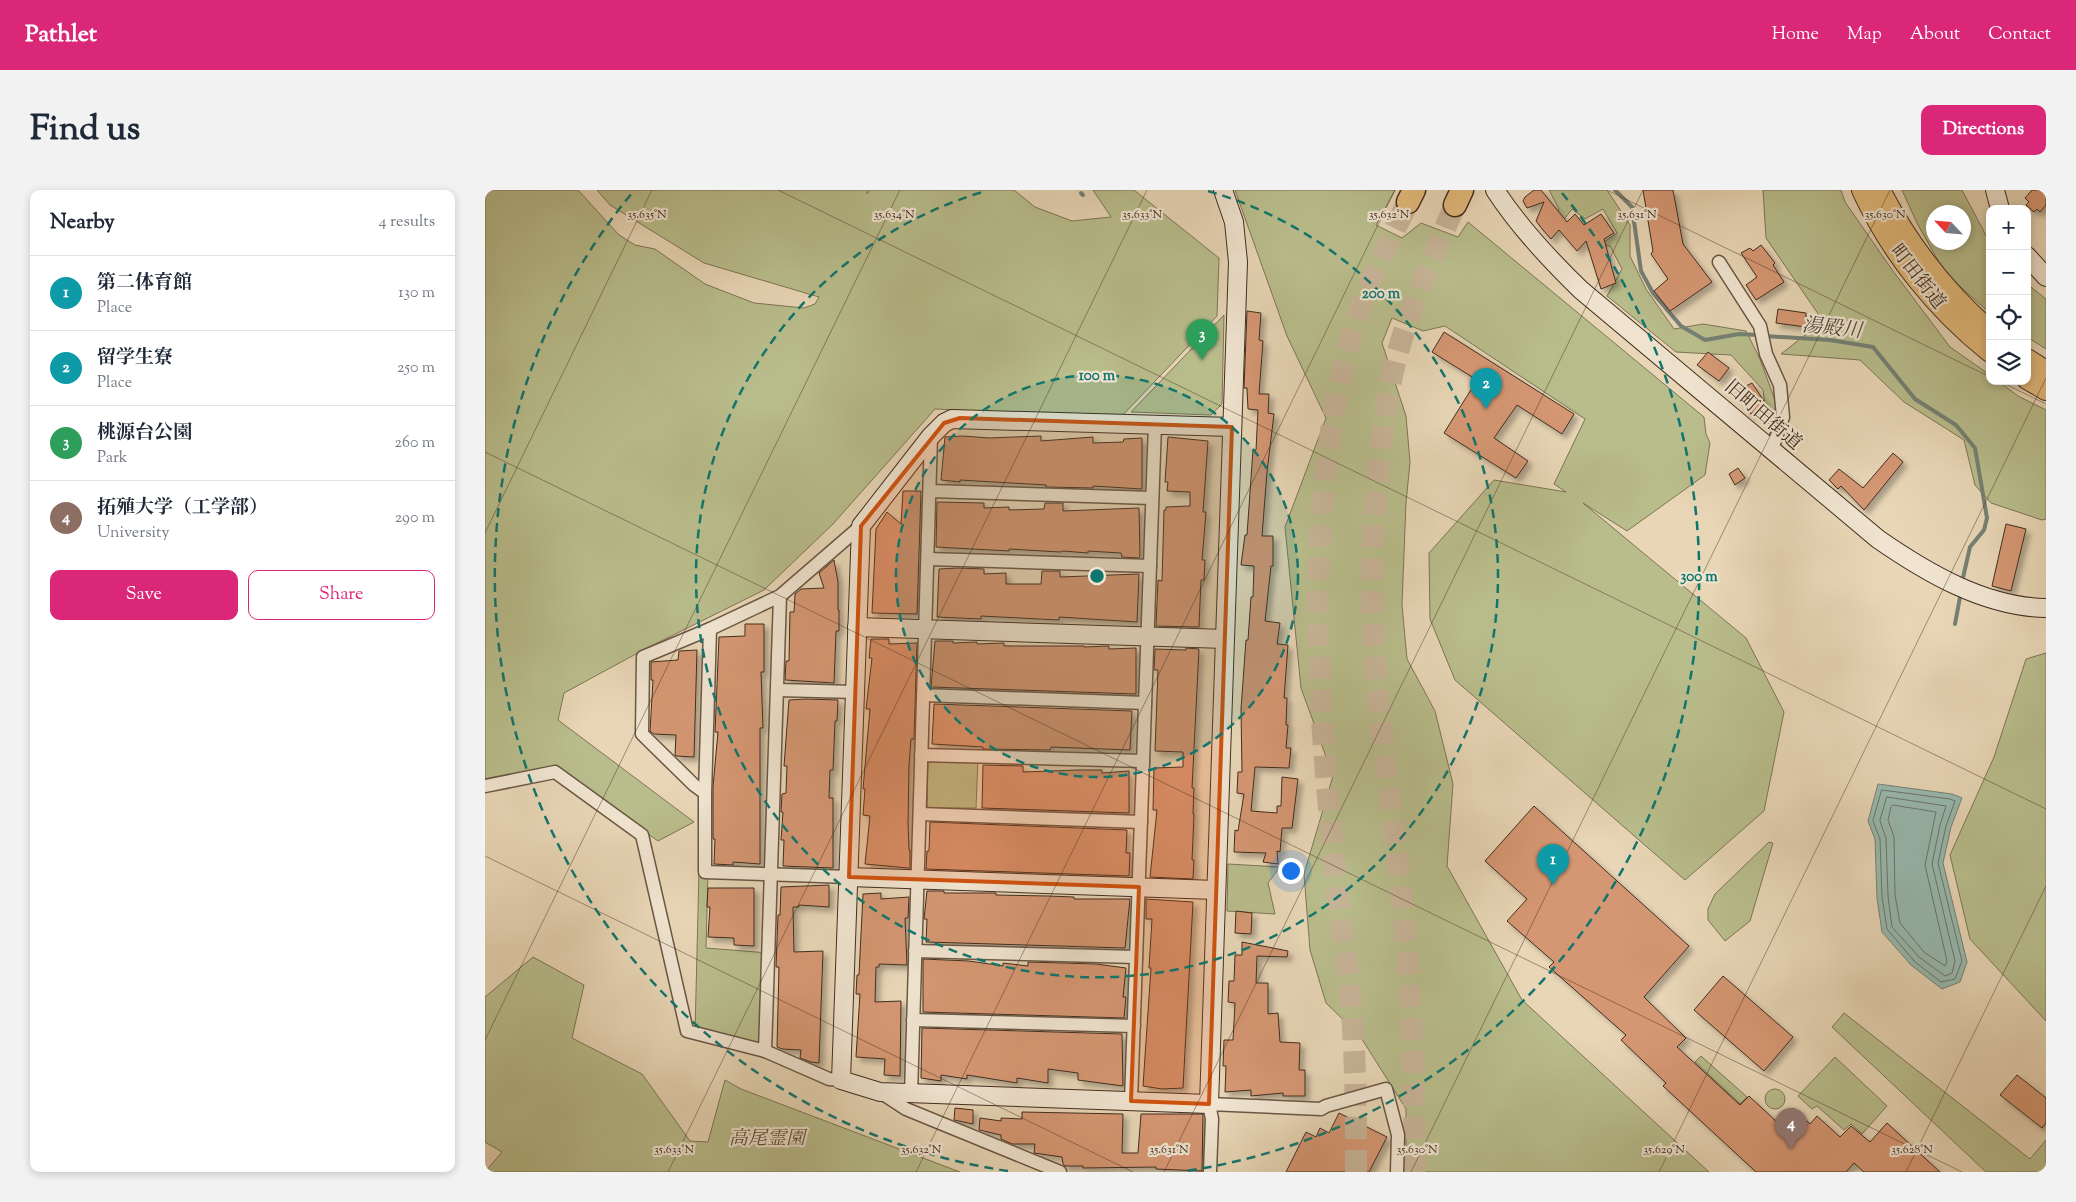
<!DOCTYPE html>
<html lang="en">
<head>
<meta charset="utf-8">
<style>
  :root { --surface:#fff; --page:#f2f2f3; --text:#1f2937; --muted:#747a83; --line:#e0e1e3; --accent:#db2777 }
  body { margin:0; font-family:"Sorts Mill Goudy","Noto Serif JP",serif; background:var(--page); color:var(--text) }
  .controls { position:absolute; right:15px; top:15px; display:grid; overflow:hidden; border-radius:10px; box-shadow:0 2px 8px #0003 }
  .controls button { width:45px; height:45px; display:grid; place-items:center; padding:0; border:0; border-bottom:1px solid var(--line); background:var(--surface); color:var(--text); font:25px sans-serif }
  .compass { position:absolute; left:1441px; top:15px; width:45px; height:45px; border-radius:50%; background:var(--surface); box-shadow:0 2px 8px #0003; rotate:296deg }
  .you { position:absolute; left:805px; top:680px; width:18px; height:18px; margin:-12px; border:4px solid #fff; border-radius:50%; background:#1a73e8; box-shadow:0 0 0 8px #1a73e833 }
  .badge { display:grid; place-items:center; width:32px; height:32px; border-radius:50%; background:var(--accent); color:#fff; font-size:16px; font-weight:700 }
  .pin { position:absolute; translate:-50% -41px; filter:drop-shadow(0 1px 2px #0008) }
  .pin::after { content:''; position:absolute; top:26px; width:18px; height:15px; background:inherit; clip-path:polygon(0 0,100% 0,50% 100%) }
  .list { margin:0; padding:0; list-style:none }
  h2 { display:flex; justify-content:space-between; align-items:center; height:65px; margin:0; padding:0 20px; font-size:21px }
  h2 small { font-size:16px; font-weight:400; color:var(--muted) }
  .list li { display:grid; grid-template-columns:32px 1fr auto; gap:15px; align-items:center; box-sizing:border-box; height:75px; padding:0 20px; border-top:1px solid var(--line) }
  .list b { display:block; font-size:19px; white-space:nowrap }
  .list p { margin:0; font-size:16px; white-space:nowrap; color:var(--muted) }
  .list em { font-size:16px; font-style:normal; color:var(--muted) }
  .actions { display:flex; gap:10px; padding:15px 20px }
  .actions a { flex:1; padding:11px 0; border:1px solid var(--accent); border-radius:10px; text-align:center; font-size:18px; color:var(--accent) }
  .actions .main { background:var(--accent); color:#fff }
  .icon { flex:none; width:28px; height:28px; fill:none; stroke:currentColor; stroke-width:2; stroke-linecap:round; stroke-linejoin:round }
  .map { position:relative; flex:none; width:1561px; height:982px; overflow:hidden; border-radius:10px }
  header { display:flex; align-items:center; gap:30px; box-sizing:border-box; height:70px; padding:0 25px; background:var(--accent); color:#fff }
  header strong { font-size:24px }
  nav { display:flex; gap:28px; margin-inline-start:auto; font-size:18px }
  .intro { display:flex; align-items:center; justify-content:space-between; box-sizing:border-box; height:120px; padding:0 30px }
  h1 { margin:0; font-size:35px }
  .button { padding:12px 22px; border-radius:10px; background:var(--accent); color:#fff; font-size:18px; font-weight:700 }
  main { display:flex; gap:30px; padding:0 30px }
  aside { flex:1; background:var(--surface); border-radius:10px; box-shadow:0 2px 8px #0003 }
  .map>svg:first-child { display:block }
  .green { fill:#b9bd8c; stroke:#7d7556; fill-rule:evenodd }
  .water { fill:#97b9af; stroke:#758175 }
  .lines { fill:none; stroke-linecap:round; stroke-linejoin:round }
  .shore { stroke:#6c7367; stroke-width:1 }
  .stream { stroke:#758175; stroke-width:4 }
  .building { fill:#d59773; stroke:#412d1f; filter:url(#shadow) }
  .highway-tunnel { stroke:#c7b498; stroke-width:22; stroke-dasharray:22 11; stroke-linecap:butt }
  .street-casing { stroke:#6b5745; stroke-width:15 }
  .secondary-casing { stroke:#412d1f; stroke-width:20 }
  .primary-casing { stroke:#412d1f; stroke-width:22 }
  .highway-casing { stroke:#412d1f; stroke-width:25 }
  .street { stroke:#f0e4d0; stroke-width:12 }
  .secondary { stroke:#f0e4d0; stroke-width:18 }
  .primary { stroke:#e4bb7b; stroke-width:20 }
  .highway { stroke:#e4bb7b; stroke-width:22 }
  .marked { fill:#cf520f; fill-opacity:0.2; stroke:#cf520f; stroke-width:4; stroke-linejoin:round }
  .ticks { fill:none; stroke:#412d1f; stroke-width:1; stroke-opacity:0.45 }
  .ring { fill:none; stroke:#0f766e; stroke-width:2.5; stroke-dasharray:9 6 }
  .labels { text-anchor:middle; stroke-width:4.5; stroke-linejoin:round; paint-order:stroke }
  .street-label { font-size:19px; fill:#412d1f; stroke:#f0e4d0 }
  .park-label { font-size:19px; font-style:italic; fill:#594a35; stroke:#f0e4d0 }
  .water-label { font-size:20px; font-style:italic; fill:#52493c; stroke:#f0e4d0 }
  .ticks-label { font-size:12px; text-anchor:middle; fill:#412d1f; stroke:#f0e4d0; stroke-width:4.5; stroke-linejoin:round; paint-order:stroke }
  .centre { fill:#0f766e; stroke:#f0e4d0; stroke-width:2.5 }
  .ring-label { font-size:15px; text-anchor:middle; font-weight:bold; fill:#0f766e; stroke:#f0e4d0; stroke-width:4.5; stroke-linejoin:round; paint-order:stroke }
</style>
</head>
<body>
<header>
<strong>Pathlet</strong>
<nav><a>Home</a><a>Map</a><a>About</a><a>Contact</a></nav>
</header>
<div class="intro"><h1>Find us</h1><a class="button">Directions</a></div>
<main>
<aside>
<h2>Nearby<small>4 results</small></h2>
<ul class="list">
<li><span class="badge" style="background:#0f9aa8">1</span><div><b>第二体育館</b><p>Place</p></div><em>130 m</em></li>
<li><span class="badge" style="background:#0f9aa8">2</span><div><b>留学生寮</b><p>Place</p></div><em>250 m</em></li>
<li><span class="badge" style="background:#2e9e5b">3</span><div><b>桃源台公園</b><p>Park</p></div><em>260 m</em></li>
<li><span class="badge" style="background:#8d6e63">4</span><div><b>拓殖大学（工学部）</b><p>University</p></div><em>290 m</em></li>
</ul>
<div class="actions"><a class="main">Save</a><a>Share</a></div>
</aside>
<div class="map">
<svg width="1561" height="982" viewBox="0 0 1561 982">
  <defs>
    <filter id="shadow"><feDropShadow dx="4.5" dy="4.5" stdDeviation="2.5" flood-color="#0004"/></filter>
  </defs>
  <rect width="100%" height="100%" fill="#e8d6b6"/>
  <filter id="stains"><feTurbulence type="fractalNoise" baseFrequency=".004" numOctaves="4"/><feColorMatrix values="0 0 0 0 .2 0 0 0 0 .09 0 0 0 0 .02 0 0 0 .5 -.17"/></filter>
  <radialGradient id="worn" r=".72"><stop offset=".6" stop-color="#630" stop-opacity="0"/><stop offset="1" stop-color="#630" stop-opacity=".3"/></radialGradient>
  <g class="green">
    <path d="M0 0H93L134 45 150 55 170 59 220 94 269 113 319 118 330 114 334 107 219 73 125 15 112 0H382V4L384 0H529L550 17 587 31 626 27 608 0H649L734 68 732 126 635 228 450 219 348 334 279 400 162 458 79 503 73 530 209 632 173 651 70 578 0 592Z"/>
    <path d="M750 0H910L891 35 917 48 936 33 973 47 983 32 1219 227 1221 244 1225 253 1220 285 1142 341 1098 313 1261 448 1299 522 1279 621 1200 690 970 490 945 429 944 363 1009 290 1081 302 1069 294 1100 229 960 136 938 141 907 128 897 153 921 226 925 272 921 313 917 415 922 469 950 521 968 594 962 676 1037 810 1224 982H921V919L875 846 841 813 825 760 819 684 848 586 816 498 800 337 841 228 802 146Z"/>
    <path d="M1064 0H1122L1145 35V66L1161 99 1189 139 1218 134 1261 141 1275 169 1291 213 1287 235 1282 233 1278 200 1246 165 1191 162 1122 106 1137 79 1125 56 1114 55 1132 43 1118 19 1100 29 1087 19 1074 36 1067 30 1074 19Z"/>
    <path d="M1278 0H1356L1360 12 1408 81 1465 157 1505 185V191H1513L1533 206 1561 220V329L1557 330 1506 313 1490 295 1479 250 1419 212 1375 170 1296 164 1338 131 1281 48Z"/>
    <path d="M1417 0H1477L1505 53V123L1460 83 1432 33ZM1448 22H1478V52H1448Z"/>
    <path d="M1542 94 1561 109V159L1542 147Z"/>
    <path d="M739 125 737 214 726 225 646 222Z"/>
    <path d="M1561 463V831L1485 749 1465 665 1509 567 1541 469Z"/>
    <path d="M443 568 493 569 491 618H442Z"/>
    <path d="M1284 652 1288 653 1265 731 1240 751 1223 730V719L1230 704Z"/>
    <path d="M743 674 795 677 783 693 790 724 742 721Z"/>
    <path d="M214 682H223L221 758 284 763 280 861 210 843Z"/>
    <path d="M48 767 99 795 87 848 157 884 205 951 223 952 240 890 256 899 475 982H0L17 962 0 952V807Z"/>
    <path d="M1359 823 1545 969 1561 950V982H1501L1347 837Z"/>
    <path d="M1216 866 1262 907 1255 914 1210 872Z"/>
    <path d="M1350 867 1402 916 1377 944 1366 934 1359 940 1332 916 1327 919 1313 906Z"/>
    <circle cx="1290" cy="909" r="10"/>
  </g>
  <path class="water" d="M1393 594 1467 604 1477 608 1466 637 1458 673 1482 772 1475 792 1457 799 1426 775 1397 742 1392 708 1390 649 1383 631Z"/>
  <g class="lines">
    <g class="shore">
      <path d="M1397 600 1465 609 1470 611 1461 636 1453 673 1477 771 1470 789 1456 792 1430 772 1402 739 1397 707 1395 649 1388 631Z"/>
      <path d="M1402 607 1461 616 1455 635 1447 674 1470 771 1467 783 1460 786 1434 767 1407 737 1403 706 1401 648 1395 631Z"/>
      <path d="M1408 615 1451 622 1440 675 1462 771 1460 776 1439 762 1415 733 1410 705 1409 647 1403 630 1406 617Z"/>
    </g>
    <g class="stream">
      <path d="M1130 0 1147 17 1156 81 1168 103 1196 136 1220 150 1254 144 1273 145"/>
      <path d="M596 3 598 5"/>
      <path d="M1280 146 1345 150 1388 157 1430 209 1471 235 1490 258 1502 328 1499 340 1485 357 1477 392"/>
      <path d="M1470 434 1476 402"/>
    </g>
  </g>
  <g class="building">
    <path d="M1049 0H1056L1082 32 1090 24 1099 35 1116 24 1129 43 1119 49 1131 93 1116 99 1101 51 1092 61 1074 40 1066 49 1058 40 1051 31 1059 12 1042 18 1038 11 1040 7Z"/>
    <path d="M1158 0H1188L1198 54 1227 92 1185 121 1169 101 1183 89 1166 64 1168 61Z"/>
    <path d="M1547 0H1561V15L1555 22 1552 19 1549 22 1541 15 1544 12 1540 8Z"/>
    <path d="M1276 55 1290 73 1288 75 1299 92 1271 110 1261 95 1272 87 1256 63 1265 58 1268 61Z"/>
    <path d="M1293 119 1321 123V137L1291 133Z"/>
    <path d="M762 121 776 123 774 150 778 151 774 204H784L783 223 789 224 782 282 777 346H788V376H786L780 431 795 433 792 454 803 455 799 508H802L801 535H803L801 558H806L804 578 770 577 766 621 792 623V616H796L797 587 813 589 807 638H797L795 662 792 661 793 674 778 672 781 663 749 662 750 640 753 641 759 604 752 603 753 582H757L756 519 761 450H763L766 407H768L769 376 756 375 760 345H762L768 260H771L773 220 763 219 762 198H759Z"/>
    <path d="M959 142 1089 224 1077 244 1032 215 1009 248 1043 271 1031 288 959 243 992 190 947 162Z"/>
    <path d="M1223 162 1244 178 1234 191 1212 175Z"/>
    <path d="M1267 193 1281 214 1266 224 1251 201Z"/>
    <path d="M478 246 504 248 556 246V251L608 247V253L638 252 639 249 657 248V299L608 296V298L561 297V295L475 290V292L456 290 460 247Z"/>
    <path d="M683 247 723 251 718 322H721L717 370H720L719 390H716L714 437 671 436 673 390 677 391 679 320H681V317L705 316V302L682 301 683 292H680Z"/>
    <path d="M1408 263 1418 272 1379 320 1356 296 1353 299 1344 290 1354 279 1378 298Z"/>
    <path d="M1253 278 1260 288 1250 295 1244 284Z"/>
    <path d="M418 301H436L432 424 387 423 391 339 402 322 416 334Z"/>
    <path d="M452 312 499 313V318L524 317V320L559 319 560 313H578V321L654 318 655 365 654 368 637 367 636 363 603 361V363L578 361 575 362 524 359V361L451 357Z"/>
    <path d="M1521 334 1541 339 1526 401 1507 396Z"/>
    <path d="M349 370 353 392V420H354V441H351L349 493 300 490 301 471H304L305 422H309L310 404 316 399 339 398 334 383Z"/>
    <path d="M473 378 499 379V384L521 383V394H556L557 381H575V387L654 384 652 432 574 427V430L496 426V429L452 427 454 379Z"/>
    <path d="M260 434H279V482H276L278 538H275V674L248 672V675L229 674 230 649H228V597L233 542H230L234 447 260 446Z"/>
    <path d="M386 449H404V454L432 453 429 549H426L424 575 423 633 424 660H425V678H423L380 674 385 626 378 625 380 599H378L385 519H381L387 468H384Z"/>
    <path d="M450 451H468V453L492 452V454L519 453V456H599V457L624 456V459L651 458V504L446 497Z"/>
    <path d="M701 458 714 459 707 598H709L708 624H709L707 670H709L708 689 665 687 672 620H668L669 578 698 577V562L670 561 673 480H669L670 459 701 460Z"/>
    <path d="M212 460 209 567 191 566 190 565 191 545 169 544 165 541 168 490H166V472L193 470 194 461Z"/>
    <path d="M321 509 353 510 352 531H350L348 580H345L344 608H348V678L298 676 299 650H296L298 622H296L297 604 301 603 302 576H299L304 510Z"/>
    <path d="M449 514 647 521 645 560 566 557 565 560 498 559V557L447 554Z"/>
    <path d="M498 575 538 576V582L593 580H617V583L644 581V623L497 618Z"/>
    <path d="M1049 616 1204 756 1159 807 1201 848 1192 857 1255 915 1264 906 1293 933 1308 918 1325 934 1332 926 1355 947 1366 936 1385 952 1402 933 1455 982H1379L1369 973 1361 982H1271L1178 896 1181 893 1136 850 1141 845 1064 777 1069 772 1022 731 1042 709 1000 671Z"/>
    <path d="M445 632 642 640 641 663H645L644 686 441 679 442 661H444Z"/>
    <path d="M344 695V717L314 715V717H308L309 762 338 761 334 873 326 872 315 868 316 860 297 859 292 857 294 777H291L293 725H295L296 697Z"/>
    <path d="M223 698H269V756L249 755V748L223 747 225 717H222Z"/>
    <path d="M442 701H459V703H511V705L563 706 589 707V709H645L640 758 441 752 442 729H439Z"/>
    <path d="M396 703V709L424 707 423 728H420L422 775 394 774V777H391L390 812 416 811 415 886 399 885 400 869 371 867 375 804H371L372 785H374L378 704Z"/>
    <path d="M661 709 708 712 698 898 677 899 658 896 666 778H664L667 729H661Z"/>
    <path d="M751 721 767 723 766 744 750 743Z"/>
    <path d="M757 752 803 761 802 767 772 766 771 793H783V824L793 823 795 852 815 853 814 880H820V906H798V903L766 906V900L740 902 741 876H738L739 850H748L750 813 743 812 744 791H749L750 765H757Z"/>
    <path d="M438 769 484 771 518 776V773L543 776V772L611 774 641 778 638 807H641L639 828 438 822Z"/>
    <path d="M1238 786 1308 847 1279 881 1209 820Z"/>
    <path d="M437 838 637 844 638 896 593 890V883L563 879V893L532 888V893L482 885V889L456 885V891L436 888Z"/>
    <path d="M1532 885 1561 908V933L1557 938 1515 905Z"/>
    <path d="M470 918 488 920V934L469 930Z"/>
    <path d="M537 922 638 924 637 963H653L656 924H718L717 981 671 979V977L598 978V976H580L578 974 577 967 549 963 550 954H527L516 949V945L494 940 495 928 516 931V928L537 929Z"/>
    <path d="M854 923 902 947 884 982H801L821 942 831 947 835 938 844 943Z"/>
  </g>
  <g class="lines">
    <g class="highway-tunnel">
      <path d="M871 982C871 926 871 869 866 814 864 784 859 755 855 725 834 532 814 329 868 139 881 95 903 54 923 12"/>
      <path d="M930 982C929 895 927 807 918 721 911 642 897 564 891 486 883 388 888 288 906 191 918 130 946 72 970 15"/>
    </g>
    <defs>
      <g id="street">
        <path d="M1234 72 1275 136 1281 164 1295 195 1298 227 1287 259"/>
        <path d="M445 301 667 308"/>
        <path d="M443 369 665 376"/>
        <path d="M225 439 220 603V682L364 687"/>
        <path d="M293 500 370 502"/>
        <path d="M438 505 660 513"/>
        <path d="M436 565 658 571"/>
        <path d="M0 596 70 582 157 645 202 841 280 861 344 889 356 890"/>
        <path d="M220 603 209 595 157 544 158 467 225 439 295 406 376 336"/>
        <path d="M435 624 656 632"/>
        <path d="M430 761 651 767"/>
        <path d="M428 830 649 836"/>
        <path d="M280 861 295 406"/>
        <path d="M395 902 421 919 575 982"/>
        <path d="M426 904 446 246"/>
        <path d="M646 911 670 234"/>
        <path d="M725 982 727 929 724 914 836 919 841 916 901 899 913 945 912 982"/>
      </g>
      <g id="secondary">
        <path d="M738 0 749 32 753 72 724 914 395 902 356 890 376 336 446 246 459 233 467 229 747 237"/>
        <path d="M1010 0C1034 37 1064 69 1096 100L1393 349C1442 383 1500 417 1561 418"/>
        <path d="M1510 0 1515 19"/>
        <path d="M1542 66 1561 87"/>
        <path d="M372 437 740 449"/>
        <path d="M364 687 731 700"/>
      </g>
      <g id="primary">
        <path d="M1377 0C1406 63 1451 119 1505 162"/>
        <path d="M1395 0C1423 54 1459 101 1505 141"/>
        <path d="M1542 169 1561 181"/>
        <path d="M1542 189 1561 200"/>
      </g>
      <g id="highway">
        <path d="M923 12 929 0"/>
        <path d="M970 15 977 0"/>
      </g>
    </defs>
    <use href="#street" class="street-casing"/>
    <use href="#secondary" class="secondary-casing"/>
    <use href="#primary" class="primary-casing"/>
    <use href="#highway" class="highway-casing"/>
    <use href="#street" class="street"/>
    <use href="#secondary" class="secondary"/>
    <use href="#primary" class="primary"/>
    <use href="#highway" class="highway"/>
  </g>
  <path class="marked" d="M475 228 747 237 724 914 646 911 654 697 364 687 376 336 459 233Z"/>
  <path class="ticks" d="M293 0 1561 619M1122 0 1505 187M1514 191 1561 214M0 262 1477 982M0 343 167 0M0 666 648 982M0 850 415 0M183 982 662 0M431 982 910 0M679 982 1158 0M926 982 1405 0M1174 982 1561 188M1421 982 1561 696"/>
  <circle cx="612" cy="386" r="201" fill="#0f766e" fill-opacity=".12"/>
  <g class="ring">
    <circle cx="612" cy="386" r="201"/>
    <path d="M723 1A401 401 0 1 1 501 1"/>
    <path d="M523 981A602 602 0 0 1 147 3M1077 3A602 602 0 0 1 701 981"/>
  </g>
  <g class="labels">
    <g class="street-label">
      <text transform="translate(1434 86) rotate(52)" y="7">町田街道</text>
      <text transform="translate(1279 224) rotate(41)" y="7">旧町田街道</text>
    </g>
    <g class="park-label">
      <text x="282" y="954">高尾霊園</text>
    </g>
    <g class="water-label">
      <text transform="translate(1347 137) rotate(6)" y="7">湯殿川</text>
    </g>
  </g>
  <g class="ticks-label">
    <text x="162" y="28">35.635°N</text>
    <text x="409" y="28">35.634°N</text>
    <text x="657" y="28">35.633°N</text>
    <text x="904" y="28">35.632°N</text>
    <text x="1152" y="28">35.631°N</text>
    <text x="1400" y="28">35.630°N</text>
    <text x="189" y="963">35.633°N</text>
    <text x="436" y="963">35.632°N</text>
    <text x="684" y="963">35.631°N</text>
    <text x="932" y="963">35.630°N</text>
    <text x="1179" y="963">35.629°N</text>
    <text x="1427" y="963">35.628°N</text>
  </g>
  <circle cx="612" cy="386" r="8" class="centre"/>
  <g class="ring-label">
    <text x="896" y="108">200 m</text>
    <text x="612" y="190">100 m</text>
    <text x="1214" y="391">300 m</text>
  </g>
  <rect width="100%" height="100%" filter="url(#stains)"/>
  <rect width="100%" height="100%" fill="url(#worn)"/>
</svg>
<div class="controls">
<button>+</button>
<button>−</button>
<button><svg class="icon" aria-label="locate" viewBox="0 0 24 24"><circle cx="12" cy="12" r="6"/><path d="M12 2v4M12 18v4M2 12h4M18 12h4"/></svg></button>
<button><svg class="icon" aria-label="layers" viewBox="0 0 24 24"><path d="M12 4l9 5-9 5-9-5zM3 14l9 5 9-5"/></svg></button>
</div>
<svg class="compass" viewBox="-18 -18 36 36"><path d="M0-13l5 13h-10z" fill="#e53935"/><path d="M0 13l5-13h-10z" fill="#747a83"/></svg>
<div class="you"></div>
<div class="pin badge" style="left:1068px;top:695px;background:#0f9aa8">1</div>
<div class="pin badge" style="left:1001px;top:219px;background:#0f9aa8">2</div>
<div class="pin badge" style="left:717px;top:170px;background:#2e9e5b">3</div>
<div class="pin badge" style="left:1306px;top:959px;background:#8d6e63">4</div>
</div>
</main>
</body>
</html>
